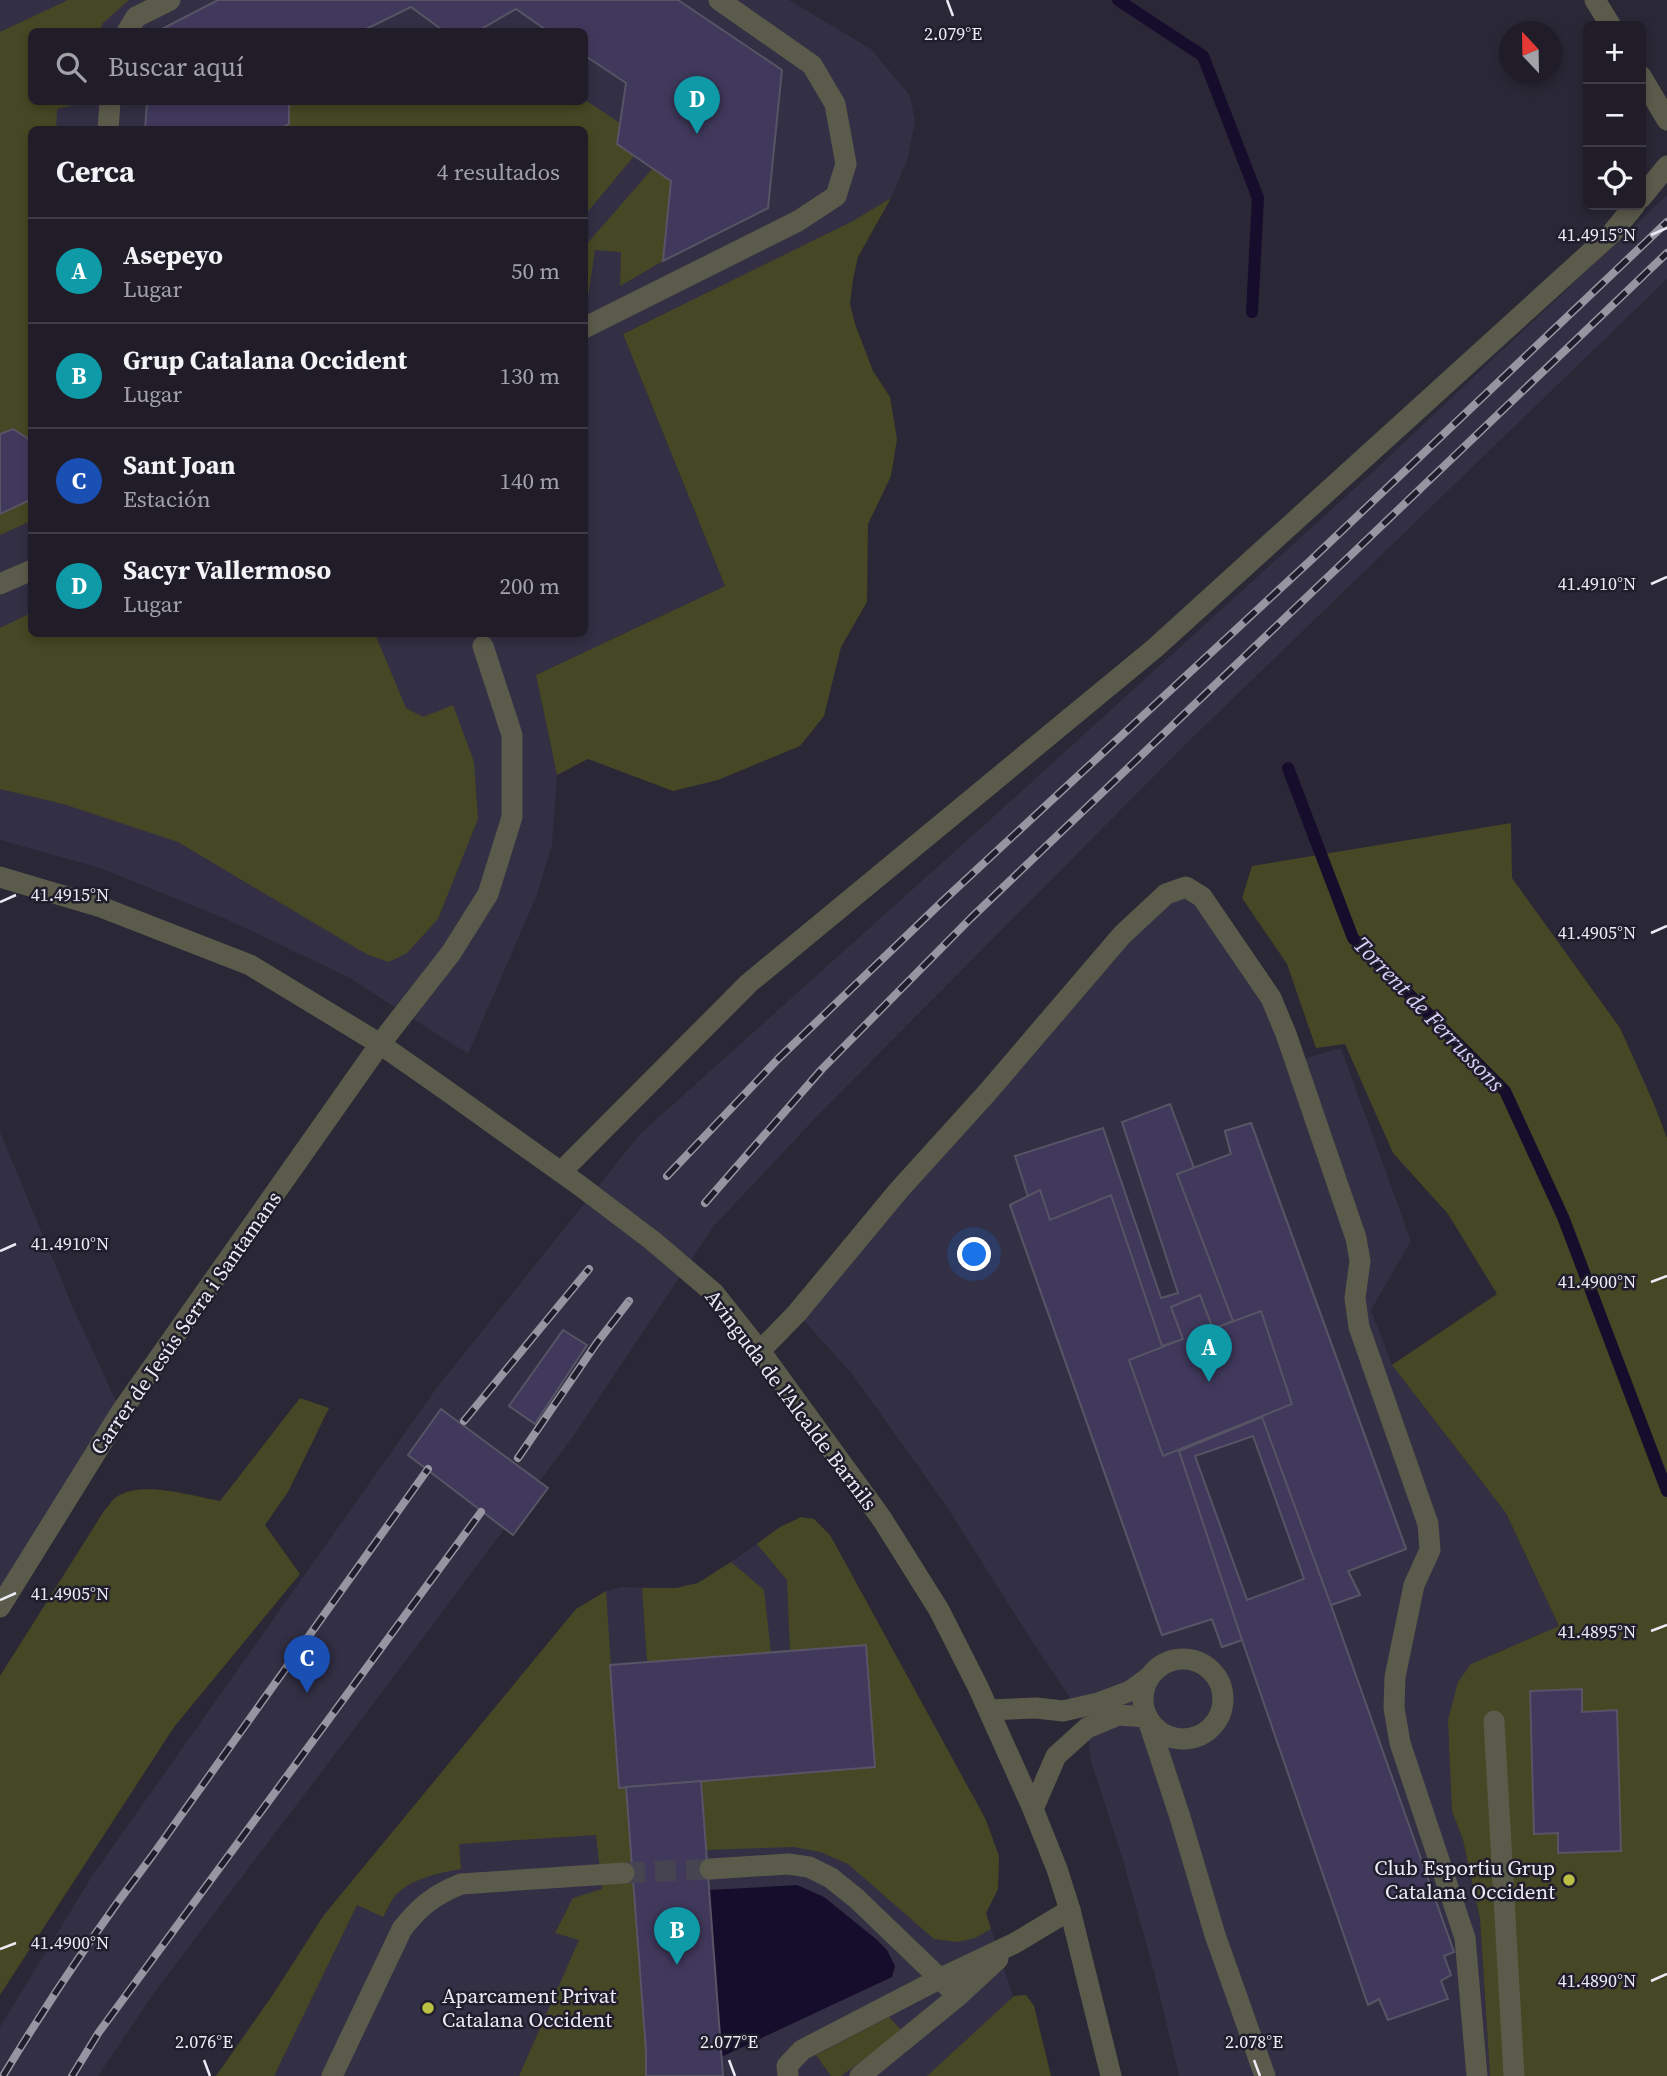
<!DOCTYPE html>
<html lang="es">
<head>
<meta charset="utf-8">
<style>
  :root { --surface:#201d28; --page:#282630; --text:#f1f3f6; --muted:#a2a2a8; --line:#3d3b45; --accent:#bca0f2 }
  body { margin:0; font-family:"Source Serif 4",serif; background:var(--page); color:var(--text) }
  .controls { position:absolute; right:21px; top:21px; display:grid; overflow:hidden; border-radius:10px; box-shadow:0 4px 10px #0003 }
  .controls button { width:63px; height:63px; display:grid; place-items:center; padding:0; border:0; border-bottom:2px solid var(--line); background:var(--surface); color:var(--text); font:35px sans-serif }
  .compass { position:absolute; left:1499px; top:21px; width:63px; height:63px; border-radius:50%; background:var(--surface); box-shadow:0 4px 10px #0003; rotate:338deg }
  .you { position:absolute; left:975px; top:1255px; width:24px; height:24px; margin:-18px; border:5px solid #fff; border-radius:50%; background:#1a73e8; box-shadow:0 0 0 10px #1a73e833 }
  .badge { display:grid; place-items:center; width:46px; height:46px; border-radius:50%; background:var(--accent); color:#fff; font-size:23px; font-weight:700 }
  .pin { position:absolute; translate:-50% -58px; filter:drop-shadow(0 2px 4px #0008) }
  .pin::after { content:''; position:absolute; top:37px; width:24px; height:21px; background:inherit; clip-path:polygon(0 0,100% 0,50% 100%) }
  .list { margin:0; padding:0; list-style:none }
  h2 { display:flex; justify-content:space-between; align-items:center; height:91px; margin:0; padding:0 28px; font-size:30px }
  h2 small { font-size:23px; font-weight:400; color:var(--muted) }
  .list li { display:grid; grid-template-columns:46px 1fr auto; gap:21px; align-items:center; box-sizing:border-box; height:105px; padding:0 28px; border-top:2px solid var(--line) }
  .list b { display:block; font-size:26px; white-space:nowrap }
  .list p { margin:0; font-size:23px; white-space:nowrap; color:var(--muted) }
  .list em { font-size:23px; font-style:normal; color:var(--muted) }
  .icon { flex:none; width:38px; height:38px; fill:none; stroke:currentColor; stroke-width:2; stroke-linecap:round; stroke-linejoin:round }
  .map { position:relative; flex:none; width:1667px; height:2076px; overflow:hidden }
  .search { position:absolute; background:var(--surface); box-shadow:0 4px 10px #0003; left:28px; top:28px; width:560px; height:77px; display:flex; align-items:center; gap:18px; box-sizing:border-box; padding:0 24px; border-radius:10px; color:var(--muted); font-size:26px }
  .panel { position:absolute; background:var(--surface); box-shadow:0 4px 10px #0003; left:28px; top:126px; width:560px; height:511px; border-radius:10px }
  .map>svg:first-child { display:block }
  .built { fill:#332f44; fill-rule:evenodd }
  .green { fill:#464724 }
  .water { fill:#160d2c }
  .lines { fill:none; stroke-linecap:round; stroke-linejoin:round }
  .stream { stroke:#160d2c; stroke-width:12 }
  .building { fill:#40395c; stroke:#575465; stroke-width:2; fill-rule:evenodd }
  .minor-tunnel { stroke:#474452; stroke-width:21; stroke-dasharray:21 10; stroke-linecap:butt }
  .minor { stroke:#5a5b4a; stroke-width:21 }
  .rail-casing { stroke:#9895a2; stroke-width:8 }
  .rail { stroke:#201d2c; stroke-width:5; stroke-dasharray:16; stroke-linecap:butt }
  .ticks { fill:none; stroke:#eceaf4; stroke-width:2.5 }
  .poi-dot { fill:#bbc044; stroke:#201d2c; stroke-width:2.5 }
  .labels { text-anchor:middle; stroke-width:5; stroke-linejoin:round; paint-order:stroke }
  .street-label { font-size:21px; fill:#eceaf4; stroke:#201d2c }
  .poi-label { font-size:21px; fill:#eceaf4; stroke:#201d2c; text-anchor:end }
  .water-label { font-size:23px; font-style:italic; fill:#d7d1f8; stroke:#201d2c }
  .ticks-label { font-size:18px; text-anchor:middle; fill:#eceaf4; stroke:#201d2c; stroke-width:5; stroke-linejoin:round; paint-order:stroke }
</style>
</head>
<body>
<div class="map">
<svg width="1667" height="2076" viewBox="0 0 1667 2076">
  <rect width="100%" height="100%" fill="#2a2736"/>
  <g class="built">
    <path d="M0 0H789L871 49 910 96 915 121 907 161 891 198 846 226 623 334 725 586 536 675 557 775 552 845 537 895 468 1054 348 977 228 920 100 868 0 840ZM32 32H584V102H32ZM32 130H584V634H32Z"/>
    <path d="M1667 195V279L1189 741 823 1110 714 1226 574 1435 423 1638 154 1993 98 2076H0V2027L92 1876 438 1386 640 1134 1003 808 1376 469Z"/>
    <path d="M1166 894 1202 897 1296 1061 1341 1048 1411 1241 1371 1310 1392 1365 1506 1513 1559 1626 1471 1664 1452 1811 1463 1840 1480 1919 1490 2076H1179L1154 1972 1122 1857 1091 1761 1087 1728 1077 1708 1035 1646 945 1504 852 1374 797 1313Z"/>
    <path d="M0 1132 74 1310 121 1412 0 1607Z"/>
    <path d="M801 1517 814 1519 830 1535 985 1818 999 1856 998 1889 986 1913 1013 1996 1026 1995 1034 2006 1051 2076H216L272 1996 324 1915 576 1609 606 1591 621 1587 676 1588 698 1583 731 1562 780 1527Z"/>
  </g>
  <g class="green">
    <path d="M68 0H129L103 23 100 31 32 32V102H87L57 109 56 129 32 130 31 441 13 429 0 434V32Z"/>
    <path d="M585 100 620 123 617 144 634 156 585 215 584 130H277L289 124V102H584Z"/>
    <path d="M653 168 671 181 663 261 620 286 621 252 595 250 588 297 585 301V246Z"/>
    <path d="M891 198 858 257 853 279 850 304 855 324 873 371 890 397 897 439 891 476 868 524 867 602 841 647 824 716 800 746 718 780 673 791 588 759 557 775 536 675 725 586 623 334 853 221Z"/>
    <path d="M31 499V521L0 535V514Z"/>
    <path d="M31 613 32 634H375L406 708 423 717 453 705 474 762 478 819 438 919 407 953 389 962 368 955 178 842 63 804 0 789V628Z"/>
    <path d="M1511 823 1512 878 1620 1028 1654 1104 1667 1138V2076H1490L1480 1919 1463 1840 1452 1811 1448 1720 1458 1682 1471 1664 1559 1626 1506 1513 1392 1365 1497 1294 1448 1214 1393 1153 1345 1044 1316 1048 1287 964 1242 898 1252 866Z"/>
    <path d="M300 1398 329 1408 288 1492 265 1525 300 1574 174 1727 0 1995V1676L104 1511C108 1507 111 1501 115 1498 139 1479 192 1496 220 1501Z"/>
    <path d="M801 1517 814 1519 830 1535 985 1818 999 1856 998 1889 986 1913 991 1929 975 1938 958 1942 934 1939 848 1864 820 1852 794 1847 706 1850 701 1781 875 1767 866 1645 790 1651 787 1580 757 1544 780 1527Z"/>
    <path d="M731 1562 764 1590 771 1653 647 1662 642 1588H676L698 1583Z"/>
    <path d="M606 1591 619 1787H626L646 2051V2076H519L579 1940 555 1933 573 1898 602 1889 596 1835 459 1844 461 1869C439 1873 409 1879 394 1897 390 1903 386 1911 383 1917L357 1905 274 2076H216L272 1996 324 1915 576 1609Z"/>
    <path d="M1026 1995 1034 2006 1051 2076H927L1014 1996Z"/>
    <path d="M889 2017 902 2031 841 2076H831L816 2055Z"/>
  </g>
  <path class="water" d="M797 1885 824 1897 876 1939 887 1950 895 1966 892 1977 721 2057 709 1890Z"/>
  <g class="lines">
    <g class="stream">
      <path d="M1118 0 1203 56 1258 198 1252 312"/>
      <path d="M1288 768 1353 938 1505 1091 1563 1217 1667 1491"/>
    </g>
  </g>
  <g class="building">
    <path d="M218 0H678L782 70 768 208 663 261 671 181 617 144 626 83 584 55V32H549L516 9 476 32H445L411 7 360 32H156Z"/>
    <path d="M147 102H289V124L277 130H145Z"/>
    <path d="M13 429 32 441V499L0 514V434Z"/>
    <path d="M1170 1104 1194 1168 1231 1154 1225 1131 1251 1123 1406 1549 1348 1571 1360 1595 1331 1605 1454 1952 1444 1956 1451 1975 1441 1981 1448 1999 1388 2020 1379 1999 1368 2005 1242 1640 1222 1647 1212 1619 1162 1635 1010 1205 1028 1197 1015 1156 1103 1128 1161 1298 1178 1293 1122 1122ZM1253 1436 1304 1579 1247 1600 1195 1456Z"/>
    <path d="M1251 1123 1406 1549 1348 1571 1360 1595 1331 1605 1262 1417 1179 1451 1242 1640 1222 1647 1212 1619 1162 1635 1010 1205 1040 1190 1050 1220 1111 1195 1162 1346 1183 1339 1171 1307 1200 1295 1213 1329 1233 1321 1177 1174 1231 1154 1225 1131Z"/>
    <path d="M1200 1295 1213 1329 1261 1311 1292 1404 1163 1456 1129 1360 1183 1339 1171 1307Z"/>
    <path d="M563 1330 587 1345 535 1424 509 1406Z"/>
    <path d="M441 1409 548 1488 513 1535 408 1455Z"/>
    <path d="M866 1645 875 1767 619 1788 610 1665Z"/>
    <path d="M1582 1689V1712L1617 1710 1621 1851 1558 1853V1833L1534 1834 1530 1691Z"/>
    <path d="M701 1781 723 2076H646V2051L626 1787Z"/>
  </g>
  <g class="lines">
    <path class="minor-tunnel" d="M624 1873 710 1869"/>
    <g class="minor">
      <path d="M1595 0 1611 26"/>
      <path d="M127 32 136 17 170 0"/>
      <path d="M1641 76 1667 120"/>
      <path d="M108 130 110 102"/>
      <path d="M1641 198 1667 166"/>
      <path d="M584 328 798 221 836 196 846 164 835 104 812 65 719 0"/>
      <path d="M0 584 32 570"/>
      <path d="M0 877 101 907 250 965 380 1044 443 1088 579 1185 653 1241 714 1293 760 1351 882 1519 939 1610 978 1687 1033 1809 1057 1869 1070 1910 1111 2076"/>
      <path d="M561 1172 749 983 1155 648 1612 233 1635 205"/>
      <path d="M760 1351 797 1313 899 1190 986 1094 1122 935 1166 894 1186 887 1202 897 1271 998 1286 1034 1356 1238 1360 1261 1355 1298 1359 1327 1428 1524 1430 1550 1414 1585 1395 1677 1394 1708 1400 1743 1465 1938 1477 2076"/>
      <path d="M0 1607 121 1412 380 1044 451 953 488 894 512 817V735L483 646"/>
      <circle cx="1183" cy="1699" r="40"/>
      <path d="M989 1710 1036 1708 1063 1711 1098 1703 1130 1691 1148 1678"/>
      <path d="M1494 1721 1514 2076"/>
      <path d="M1033 1809 1056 1756 1087 1728 1118 1715 1147 1717 1180 1817 1215 1935 1265 2076"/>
      <path d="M710 1869 788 1864 809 1867 831 1878 857 1899 958 1996"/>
      <path d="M332 2076 402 1929C420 1906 434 1895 461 1884L624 1873"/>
      <path d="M788 2076 787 2066 802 2050 941 1978 1015 1943 1070 1910"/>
      <path d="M860 2076 958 1996 998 1959"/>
    </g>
    <defs>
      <g id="rail">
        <path d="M667 1176 778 1059 945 899 1310 561 1667 222"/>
        <path d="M705 1203 822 1069 971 918 1667 253"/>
        <path d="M464 1421 589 1269"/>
        <path d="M518 1458 596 1344 629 1301"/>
        <path d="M3 2076C49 2000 98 1927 152 1856L428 1469"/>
        <path d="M72 2076 99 2032 481 1512"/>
      </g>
    </defs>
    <use href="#rail" class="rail-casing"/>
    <use href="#rail" class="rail"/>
  </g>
  <path class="ticks" d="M947 0 953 16M1651 235 1667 228M1651 584 1667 577M0 902 16 895M1651 933 1667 926M0 1251 16 1244M1651 1282 1667 1276M0 1600 16 1593M1651 1631 1667 1625M0 1949 16 1943M1651 1981 1667 1974M204 2060 210 2076M729 2060 735 2076M1254 2060 1260 2076"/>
  <g class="poi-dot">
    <circle cx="1569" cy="1880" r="7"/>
    <circle cx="428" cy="2008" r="7"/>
  </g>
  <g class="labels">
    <g class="street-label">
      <text transform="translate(186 1323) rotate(-55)" y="7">Carrer de Jesús Serra i Santamans</text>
      <text transform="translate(791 1400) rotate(53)" y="7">Avinguda de l'Alcalde Barnils</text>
    </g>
    <g class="poi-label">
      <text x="1555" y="1875">Club Esportiu Grup<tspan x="1555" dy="24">Catalana Occident</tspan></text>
      <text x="442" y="2003" text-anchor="start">Aparcament Privat<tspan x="442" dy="24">Catalana Occident</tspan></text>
    </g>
    <g class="water-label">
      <text transform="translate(1429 1014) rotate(46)" y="8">Torrent de Ferrussons</text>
    </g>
  </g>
  <g class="ticks-label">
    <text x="953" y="40">2.079°E</text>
    <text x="1597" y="241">41.4915°N</text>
    <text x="1597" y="590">41.4910°N</text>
    <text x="70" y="901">41.4915°N</text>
    <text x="1597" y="939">41.4905°N</text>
    <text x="70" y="1250">41.4910°N</text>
    <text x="1597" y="1288">41.4900°N</text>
    <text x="70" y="1600">41.4905°N</text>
    <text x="1597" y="1638">41.4895°N</text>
    <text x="70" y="1949">41.4900°N</text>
    <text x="1597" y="1987">41.4890°N</text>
    <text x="204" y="2048">2.076°E</text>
    <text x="729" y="2048">2.077°E</text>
    <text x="1254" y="2048">2.078°E</text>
  </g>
</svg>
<div class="controls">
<button>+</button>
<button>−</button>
<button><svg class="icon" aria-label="locate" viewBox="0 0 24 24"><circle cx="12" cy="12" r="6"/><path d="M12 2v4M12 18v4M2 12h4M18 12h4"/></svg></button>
</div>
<svg class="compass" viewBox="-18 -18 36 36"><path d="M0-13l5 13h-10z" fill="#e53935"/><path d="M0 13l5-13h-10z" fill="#a2a2a8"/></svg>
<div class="you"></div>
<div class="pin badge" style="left:1209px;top:1382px;background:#0f9aa8">A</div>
<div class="pin badge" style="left:677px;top:1965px;background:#0f9aa8">B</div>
<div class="pin badge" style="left:307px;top:1693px;background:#1a4fb4">C</div>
<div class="pin badge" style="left:697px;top:134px;background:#0f9aa8">D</div>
<div class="search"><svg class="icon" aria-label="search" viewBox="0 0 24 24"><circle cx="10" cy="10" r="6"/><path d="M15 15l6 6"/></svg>Buscar aquí</div>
<section class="panel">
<h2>Cerca<small>4 resultados</small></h2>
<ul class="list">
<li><span class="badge" style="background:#0f9aa8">A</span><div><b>Asepeyo</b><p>Lugar</p></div><em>50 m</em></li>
<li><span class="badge" style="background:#0f9aa8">B</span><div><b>Grup Catalana Occident</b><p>Lugar</p></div><em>130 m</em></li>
<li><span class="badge" style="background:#1a4fb4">C</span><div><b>Sant Joan</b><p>Estación</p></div><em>140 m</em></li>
<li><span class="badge" style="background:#0f9aa8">D</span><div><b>Sacyr Vallermoso</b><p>Lugar</p></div><em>200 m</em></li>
</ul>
</section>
</div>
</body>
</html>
